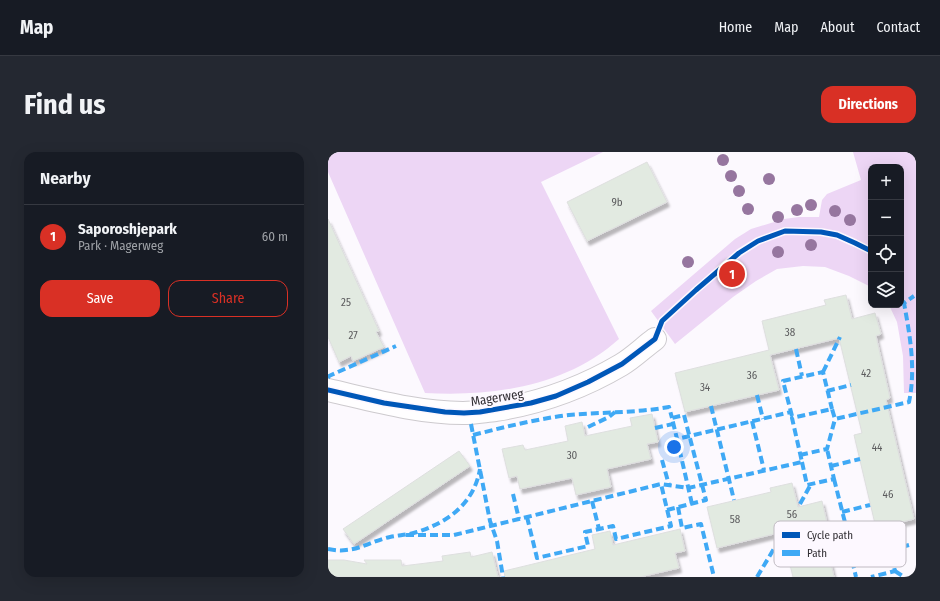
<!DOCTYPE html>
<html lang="en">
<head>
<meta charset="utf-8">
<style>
  :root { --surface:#171b24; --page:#242831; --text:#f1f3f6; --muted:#9ea1a6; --line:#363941; --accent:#d93025 }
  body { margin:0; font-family:"Fira Sans Condensed",sans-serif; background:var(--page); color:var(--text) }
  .controls { position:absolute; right:12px; top:12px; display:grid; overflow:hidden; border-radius:8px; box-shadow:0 4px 16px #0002 }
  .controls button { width:36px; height:36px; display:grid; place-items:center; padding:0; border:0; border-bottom:1px solid var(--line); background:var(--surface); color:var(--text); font:20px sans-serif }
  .you { position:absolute; left:346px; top:295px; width:14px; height:14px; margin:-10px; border:3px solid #fff; border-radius:50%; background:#1a73e8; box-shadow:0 0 0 6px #1a73e833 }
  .badge { display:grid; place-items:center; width:26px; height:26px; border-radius:50%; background:var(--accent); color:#fff; font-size:13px; font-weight:700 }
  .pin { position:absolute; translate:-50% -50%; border:2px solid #fff; box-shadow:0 1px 4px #0006 }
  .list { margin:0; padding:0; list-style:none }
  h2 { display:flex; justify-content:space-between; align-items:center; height:52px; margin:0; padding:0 16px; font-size:17px }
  h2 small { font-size:13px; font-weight:400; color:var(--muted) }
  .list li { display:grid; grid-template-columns:26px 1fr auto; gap:12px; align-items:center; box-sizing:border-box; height:64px; padding:0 16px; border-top:1px solid var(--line) }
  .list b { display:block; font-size:15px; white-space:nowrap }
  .list p { margin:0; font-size:13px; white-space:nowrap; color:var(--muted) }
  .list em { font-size:13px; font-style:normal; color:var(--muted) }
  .actions { display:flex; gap:8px; padding:12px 16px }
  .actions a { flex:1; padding:9px 0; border:1px solid var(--accent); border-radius:12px; text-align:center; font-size:14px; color:var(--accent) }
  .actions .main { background:var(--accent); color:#fff }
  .icon { flex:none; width:22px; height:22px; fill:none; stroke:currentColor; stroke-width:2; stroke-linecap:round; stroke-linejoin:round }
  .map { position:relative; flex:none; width:588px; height:425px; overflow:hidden; border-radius:12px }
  header { display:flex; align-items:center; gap:24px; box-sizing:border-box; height:56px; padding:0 20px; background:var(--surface); border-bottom:1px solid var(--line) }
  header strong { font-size:19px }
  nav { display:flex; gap:22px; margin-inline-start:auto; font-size:14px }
  .intro { display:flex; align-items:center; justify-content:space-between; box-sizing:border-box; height:96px; padding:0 24px }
  h1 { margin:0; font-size:28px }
  .button { padding:10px 18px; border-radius:12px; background:var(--accent); color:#fff; font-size:14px; font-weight:700 }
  main { display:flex; gap:24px; padding:0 24px }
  aside { flex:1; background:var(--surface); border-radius:12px; box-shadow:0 4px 16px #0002 }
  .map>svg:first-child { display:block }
  .green { fill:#edd6f5 }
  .building { fill:#e2eae1; stroke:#dedfdf; filter:url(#shadow) }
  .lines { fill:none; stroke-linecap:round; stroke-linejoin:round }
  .minor-casing { stroke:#cdcace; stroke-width:24 }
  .minor { stroke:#fffeff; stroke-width:22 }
  .quiet { stroke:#3fa9f5; stroke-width:4; stroke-dasharray:8 4; stroke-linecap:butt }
  .cycleway-casing { stroke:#fdf8ff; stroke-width:8 }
  .cycleway { stroke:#0057b8; stroke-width:5 }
  .tree { fill:#96769f }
  .labels { text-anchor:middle; stroke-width:4; stroke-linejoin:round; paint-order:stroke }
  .number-label { font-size:11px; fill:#5c5c5e }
  .street-label { font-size:13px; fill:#302d32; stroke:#fdf8ff }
  .key { fill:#fdf8ff; stroke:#c0bbc2; stroke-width:1 }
  .key-label { font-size:11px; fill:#302d32 }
</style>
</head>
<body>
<header>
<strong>Map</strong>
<nav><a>Home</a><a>Map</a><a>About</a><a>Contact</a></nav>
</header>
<div class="intro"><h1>Find us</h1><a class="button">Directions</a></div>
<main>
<aside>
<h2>Nearby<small></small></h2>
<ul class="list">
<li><span class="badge">1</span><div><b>Saporoshjepark</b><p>Park · Magerweg</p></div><em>60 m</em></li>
</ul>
<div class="actions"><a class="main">Save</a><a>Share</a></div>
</aside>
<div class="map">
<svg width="588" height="425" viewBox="0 0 588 425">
  <defs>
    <filter id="shadow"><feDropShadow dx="2.5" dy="4.5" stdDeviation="1" flood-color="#0004"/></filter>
  </defs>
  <rect width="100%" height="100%" fill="#fcf9fe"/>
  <g class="green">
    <path d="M0 0H275L213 30 291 187C239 234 165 245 97 241L0 20Z"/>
    <path d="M525 0H588V241H576L575 204 569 170 561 153H573V15H543V135L521 124 497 115 475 114 449 117 428 129 405 145 347 192 323 159 407 87 423 77 456 67 471 65H491L494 48 499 42 533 28Z"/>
  </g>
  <g class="building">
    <path d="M319 10 339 50 259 89 239 50Z"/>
    <path d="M0 67 51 179 48 180 56 195 25 209 23 204 11 210 0 185Z"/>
    <path d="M518 143 524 167 547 161 553 182 548 184 562 246 558 248 586 367 548 376 526 283 534 281 511 186 442 203 451 238 357 260 347 221 441 198 434 169 498 153 496 148Z"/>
    <path d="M324 262 330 290 319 292 323 307 279 317 283 335 248 343 244 326 192 337 189 324 181 326 174 297 195 293 197 298 240 289 237 274 254 270 257 284 304 274 302 266Z"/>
    <path d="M131 299 142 314 26 392 15 377Z"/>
    <path d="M464 331 470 355 494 349 499 371 494 372 506 425H465L454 380 389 396 379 355 443 340 442 336Z"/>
    <path d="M352 377 357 399 347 401 351 416 312 425H177L176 419 267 397 264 383 282 379 285 393Z"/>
    <path d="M142 400 143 405 164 400 170 425H0V408H16L39 412 36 408H73L74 414 115 409 114 404Z"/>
  </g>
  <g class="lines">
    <defs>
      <path id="minor" d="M0 238C44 248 90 261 135 261 146 261 157 259 168 258 212 251 254 236 293 213 305 206 316 195 327 187"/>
    </defs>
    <use href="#minor" class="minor-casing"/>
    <use href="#minor" class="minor"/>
    <g class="quiet">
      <path d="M468 197 474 224"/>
      <path d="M495 220 512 185"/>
      <path d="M0 226 1 224 68 194"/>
      <path d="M499 239 523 233"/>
      <path d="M429 243 435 267"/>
      <path d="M383 254 406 348"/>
      <path d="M464 264 455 229 495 220 504 257"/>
      <path d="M424 269 436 318"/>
      <path d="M143 272 162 369 169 389 175 425"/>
      <path d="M260 275 281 265 287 260"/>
      <path d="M327 276 345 272"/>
      <path d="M145 283C177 275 208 267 241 263 274 260 308 261 341 255L344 266"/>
      <path d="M472 303 499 297 507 267"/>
      <path d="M334 308 341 333"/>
      <path d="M474 310 479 333 506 327 499 297"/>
      <path d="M503 314 532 307"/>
      <path d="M506 327 522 390 521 395 528 425"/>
      <path d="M185 342 191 367"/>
      <path d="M264 349 271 377"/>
      <path d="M364 352 349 287 463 260"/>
      <path d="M472 352 483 332"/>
      <path d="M350 355 354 376 373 372 386 425"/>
      <path d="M339 358 378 348 356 263 344 266 349 287"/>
      <path d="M514 360 542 353"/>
      <path d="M199 365 209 406 260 394 257 380 285 374 288 387 343 374 333 332"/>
      <path d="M78 383H126L333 332 360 336 474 310 464 266 504 257 507 267 581 250C588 217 582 184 576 151L586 144"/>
      <path d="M522 390 558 382 567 419 543 425"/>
      <path d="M0 397C6 398 12 399 18 398 33 397 47 388 62 385 71 383 80 383 89 380 121 370 146 351 152 317"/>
      <path d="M562 398 581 393"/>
      <path d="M503 413 524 408"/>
      <path d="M567 419 576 425"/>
      <path d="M429 425 459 375"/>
    </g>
    <defs>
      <path id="cycleway" d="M0 238 56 251 117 260 136 261 152 260 203 251 228 244 260 230 294 212 327 187 334 169 368 138 411 101 430 89 457 79 493 80 509 83 527 91 543 99"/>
    </defs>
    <use href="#cycleway" class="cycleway-casing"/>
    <use href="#cycleway" class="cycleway"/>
  </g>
  <g class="tree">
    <circle cx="395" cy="8" r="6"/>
    <circle cx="403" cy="24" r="6"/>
    <circle cx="441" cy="27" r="6"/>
    <circle cx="411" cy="39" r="6"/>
    <circle cx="483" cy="53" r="6"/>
    <circle cx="420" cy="57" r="6"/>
    <circle cx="469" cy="58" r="6"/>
    <circle cx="507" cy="59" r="6"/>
    <circle cx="450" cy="65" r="6"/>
    <circle cx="522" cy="68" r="6"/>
    <circle cx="483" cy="93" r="6"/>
    <circle cx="450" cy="100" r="6"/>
    <circle cx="360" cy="110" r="6"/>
  </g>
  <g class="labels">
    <g class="number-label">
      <text x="289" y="54">9b</text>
      <text x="18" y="154">25</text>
      <text x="462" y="184">38</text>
      <text x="25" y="187">27</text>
      <text x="538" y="225">42</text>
      <text x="424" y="227">36</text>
      <text x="377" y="239">34</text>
      <text x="549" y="299">44</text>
      <text x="244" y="307">30</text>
      <text x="560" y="346">46</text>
      <text x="464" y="366">56</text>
      <text x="407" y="371">58</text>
    </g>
    <g class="street-label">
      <text transform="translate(169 245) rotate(-9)" y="5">Magerweg</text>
    </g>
  </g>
  <rect x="446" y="369" width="132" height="46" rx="6" class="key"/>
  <rect x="454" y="380" width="18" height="6" fill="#0057b8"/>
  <rect x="454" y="398" width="18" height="6" fill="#3fa9f5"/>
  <g class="key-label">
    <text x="479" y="387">Cycle path</text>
    <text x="479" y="405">Path</text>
  </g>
</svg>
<div class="controls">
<button>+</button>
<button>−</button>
<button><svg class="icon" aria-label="locate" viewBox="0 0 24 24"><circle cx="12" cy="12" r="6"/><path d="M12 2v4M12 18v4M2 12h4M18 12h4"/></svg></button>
<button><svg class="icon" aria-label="layers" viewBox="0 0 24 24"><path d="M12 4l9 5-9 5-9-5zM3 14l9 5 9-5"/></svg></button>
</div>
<div class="you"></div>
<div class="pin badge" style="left:404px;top:122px">1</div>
</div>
</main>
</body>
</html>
